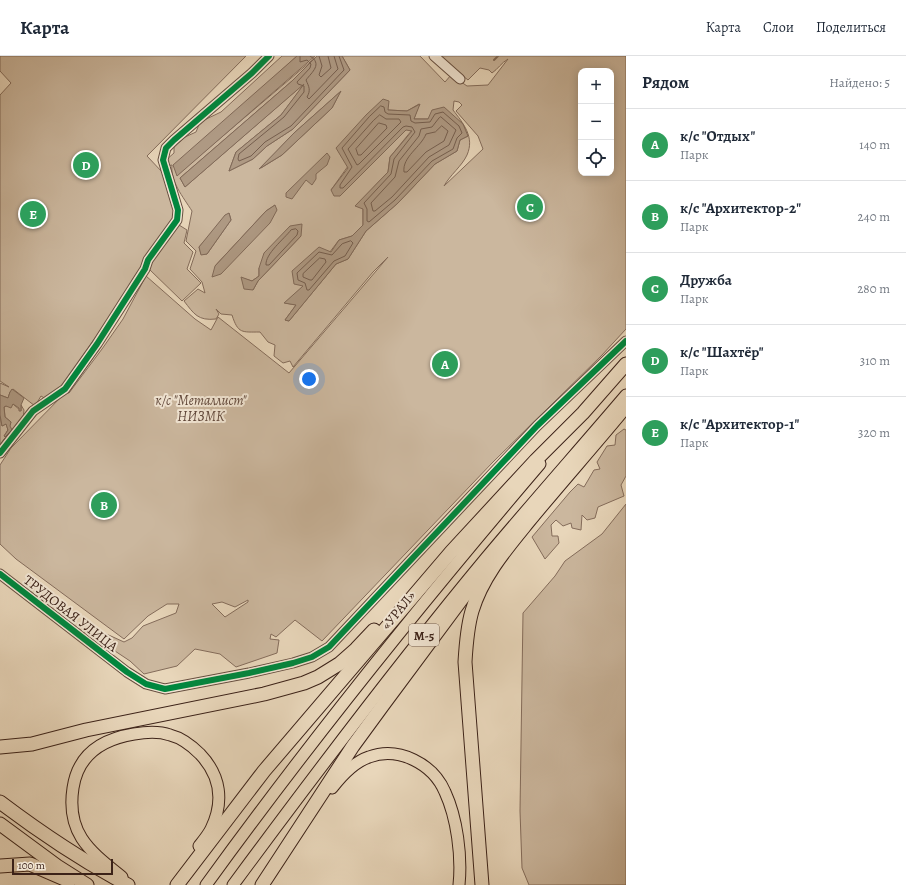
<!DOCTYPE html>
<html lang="ru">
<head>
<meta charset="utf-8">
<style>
  :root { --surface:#fff; --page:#f6f6f7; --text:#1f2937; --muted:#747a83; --line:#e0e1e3; --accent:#0f766e }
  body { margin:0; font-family:Alegreya,serif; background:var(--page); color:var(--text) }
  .controls { position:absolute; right:12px; top:12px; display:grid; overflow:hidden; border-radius:8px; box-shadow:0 2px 10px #0003 }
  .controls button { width:36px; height:36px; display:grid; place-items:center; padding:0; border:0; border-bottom:1px solid var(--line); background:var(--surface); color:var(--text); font:20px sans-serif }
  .scale { position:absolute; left:12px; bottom:10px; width:101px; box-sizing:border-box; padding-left:4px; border:2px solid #3c2218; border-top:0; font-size:11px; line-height:14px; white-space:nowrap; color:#3c2218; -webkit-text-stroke:3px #f0e4d2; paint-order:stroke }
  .you { position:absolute; left:309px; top:323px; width:14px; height:14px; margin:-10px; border:3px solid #fff; border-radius:50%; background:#1a73e8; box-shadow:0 0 0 6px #1a73e833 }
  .badge { display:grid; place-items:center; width:26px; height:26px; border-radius:50%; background:var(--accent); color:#fff; font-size:13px; font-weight:700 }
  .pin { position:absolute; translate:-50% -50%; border:2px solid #fff; box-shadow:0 1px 4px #0006 }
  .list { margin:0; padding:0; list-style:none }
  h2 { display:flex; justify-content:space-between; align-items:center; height:52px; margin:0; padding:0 16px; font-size:17px }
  h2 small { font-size:13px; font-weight:400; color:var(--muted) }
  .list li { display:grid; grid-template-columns:26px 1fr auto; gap:12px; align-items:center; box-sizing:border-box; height:72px; padding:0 16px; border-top:1px solid var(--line) }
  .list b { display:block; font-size:15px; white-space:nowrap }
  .list p { margin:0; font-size:13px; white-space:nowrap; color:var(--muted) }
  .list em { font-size:13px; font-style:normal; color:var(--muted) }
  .icon { flex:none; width:22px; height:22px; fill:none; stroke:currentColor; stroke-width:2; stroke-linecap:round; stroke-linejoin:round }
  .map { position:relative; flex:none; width:626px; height:829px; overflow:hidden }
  header { display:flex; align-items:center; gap:24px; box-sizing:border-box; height:56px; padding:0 20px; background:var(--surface); border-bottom:1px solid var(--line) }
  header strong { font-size:19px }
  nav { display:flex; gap:22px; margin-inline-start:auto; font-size:14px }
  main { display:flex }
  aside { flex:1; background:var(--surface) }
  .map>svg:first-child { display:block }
  .green { fill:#cbb79e; stroke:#846c5b; fill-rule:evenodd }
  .water { fill:#ae9983; stroke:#806958 }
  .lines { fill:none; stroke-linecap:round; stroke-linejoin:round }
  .shore { stroke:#755e4e; stroke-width:1 }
  .stream { stroke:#806958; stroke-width:2 }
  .minor-casing { stroke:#674f40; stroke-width:11 }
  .major-casing { stroke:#3c2218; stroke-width:13 }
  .highway-casing { stroke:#3c2218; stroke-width:15 }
  .minor { stroke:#f0e4d2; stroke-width:9 }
  .major { stroke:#e8d6ba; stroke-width:11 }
  .highway { stroke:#e8d6ba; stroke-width:13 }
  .cycleway-casing { stroke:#f0e4d2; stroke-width:8 }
  .cycleway { stroke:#00873e; stroke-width:6 }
  .labels { text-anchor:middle; stroke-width:4; stroke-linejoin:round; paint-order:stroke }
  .shield { fill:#f0e4d2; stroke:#725c50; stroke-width:1 }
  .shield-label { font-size:13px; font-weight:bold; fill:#3c2218 }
  .park-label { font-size:14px; font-style:italic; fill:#60473a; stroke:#f0e4d2 }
  .street-label { font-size:14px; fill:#3c2218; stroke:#f0e4d2 }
</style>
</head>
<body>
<header>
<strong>Карта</strong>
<nav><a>Карта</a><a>Слои</a><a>Поделиться</a></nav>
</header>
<main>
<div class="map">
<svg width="626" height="829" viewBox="0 0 626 829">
  <rect width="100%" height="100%" fill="#e8d6ba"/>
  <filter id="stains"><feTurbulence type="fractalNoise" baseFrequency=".005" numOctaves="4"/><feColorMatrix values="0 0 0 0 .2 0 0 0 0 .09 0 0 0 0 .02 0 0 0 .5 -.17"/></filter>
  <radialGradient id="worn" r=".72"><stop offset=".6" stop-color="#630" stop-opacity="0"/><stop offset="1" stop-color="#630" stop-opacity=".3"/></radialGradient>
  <g class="green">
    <path d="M0 0H246L147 100 163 117 176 153 175 162 132 224V228L60 333 46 343 41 340 35 350 13 333 10 336 8 342 0 339V327L9 331 0 325V39L11 27 0 15Z"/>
    <path d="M282 0H297L273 22 177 119 317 0 292 25 180 122 185 131 306 26 281 59 236 96 229 115 253 103 267 90 293 73 350 14 342 0H420L445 26 451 19 467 30 488 29 508 3C501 7 498 13 492 17L489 14 480 12 468 24 438 0H626V273L602 299 493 406 322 585 295 564 276 581 271 578 270 583 279 584 277 597 236 611 220 598 195 593 177 610 144 618 130 605 112 593 102 576 124 586 132 582 143 570 176 557 179 548H167L148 560 124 583 16 503 0 488V409L11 392 66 336 69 337 102 293 123 263 146 220 195 263 211 274 218 261 289 317 388 201 373 216 293 311 290 305 283 307 274 300 275 289 268 286 260 276C242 276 238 278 232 259L221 258 216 253 219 258 216 263C198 265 194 258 184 245L198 233 205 237 202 226 190 213 196 195 186 185 192 155C183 141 170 125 172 109L167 110 166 104 174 97V91L185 81 196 76 200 66 221 56ZM581 15H611V117H581ZM340 36 332 52 282 99 261 112 294 77ZM454 45 459 46 462 49 456 55 478 80 483 93 444 130C450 119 462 110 467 99 475 81 463 67 453 54ZM419 48 414 63H428L468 80 460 84 457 95 435 108 398 147 366 175 348 203 336 208 289 265 285 264 296 249 285 247 304 230 339 184 352 180 363 169V152L356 150 388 116 390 101 412 74 406 73 340 140 331 134 388 54 407 55ZM275 149 215 210 266 155ZM229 157 231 164 207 198H201L199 191ZM301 180 258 225 253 234 242 222 252 225 259 220V212ZM248 544V546L225 561 212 548 222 546 235 551Z"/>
    <path d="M179 169 187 174 184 187 193 196 187 213 201 227 182 245 149 213 153 204Z"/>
    <path d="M13 348 21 355V349L24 354 23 364 8 383H4L0 389V359L2 370 6 368 8 374 4 380 5 381 11 366 5 361 4 351 6 350Z"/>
    <path d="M624 373 626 374V420L621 429 624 440 598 451 595 462 587 464 582 459 581 474 572 472 571 467 563 470 556 464 551 469 552 480H558L559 487 545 503 532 481 570 436 578 428 584 431 594 414 600 413 597 406 607 390 615 389 616 379Z"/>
    <path d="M626 448V829H529L522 812 520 755 523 557 555 520 565 505 602 478Z"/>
  </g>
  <g class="water">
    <path d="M297 0H315L177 120 173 109Z"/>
    <path d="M317 0H342L350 14 293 73 267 90 253 103 229 115 236 96 281 59 304 28 185 131 180 122 292 25Z"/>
    <path d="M341 35 332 52 282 99 259 113 294 77Z"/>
    <path d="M383 43 389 45 388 54 407 55 420 48 414 63H428L432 54 444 51 463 68 468 80 460 84 457 95 435 108 398 147 366 175 348 203 336 208 289 265 285 264 296 249 284 247 303 230 294 228 292 215 319 191 331 196 339 184 352 180 363 169V153L355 150 388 116 390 101 412 75 406 74 340 140H334L331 134 348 112 336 92 366 59Z"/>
    <path d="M327 97 330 101 327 109 316 118V123L312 129 306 124 292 143 286 141V137Z"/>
    <path d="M275 149 277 154 270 167 221 218 212 221 215 210 266 155Z"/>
    <path d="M229 157 231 164 207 198 201 199 199 191 225 159Z"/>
    <path d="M302 168 301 180 258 225 253 234 244 233 241 221 252 225 259 220V212L264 197 290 170Z"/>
    <path d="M12 333 24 342 21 349V355H19V352L13 348 11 352 6 350 4 351 5 361 11 366 10 370 12 374 5 381 4 380 8 374 6 368 2 370 0 359V339L8 342 10 336Z"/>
  </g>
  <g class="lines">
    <g class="shore">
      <path d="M300 0V6L307 4 311 8 310 12 297 26 298 28 304 30V36L284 61 239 98 238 103 239 105 251 100 265 86 291 70 344 14 339 0"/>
      <path d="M310 0C323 8 312 16 306 24 309 31 311 34 307 41L309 43 338 13 334 0"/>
      <path d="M319 0 322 10 319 19 321 21 331 12 328 0"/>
      <path d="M381 50 384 51 385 56 388 58 410 59 411 65 415 67 430 66 435 58 443 56 459 70 462 77 457 82 453 93 432 105 395 144 369 166 367 165V153L364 147 391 118 394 103 415 76 412 71 406 70 403 71 343 132H340V129L352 111 342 92 369 61Z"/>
      <path d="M380 59 386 63H399L401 66 359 108 357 109 348 93 373 65Z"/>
      <path d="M441 61 456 74 449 89 429 101 392 141 375 155H373L371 147 395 121 399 105 419 80 421 73 432 71 439 62Z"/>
      <path d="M379 67 386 69 387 72 361 99H358L356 93Z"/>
      <path d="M442 70 448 75 444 85 426 96 407 116H404C402 101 421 91 426 78L435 76Z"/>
      <path d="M296 173 298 175 297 179 269 209H266C265 198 284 183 291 174Z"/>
      <path d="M351 185 353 187 345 200 334 205 309 234H307L305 227 298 224 297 217 319 196 332 199 342 188Z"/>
      <path d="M320 202 325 203 326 206 312 224H310L303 221V218Z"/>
    </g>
    <path class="stream" d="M494 4 498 0"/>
    <defs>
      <g id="minor">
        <path d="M434 0 460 23"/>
        <path d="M0 397 33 355 65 333 97 288 145 213 148 204 177 164 178 154 163 104 166 92 174 84 252 17 269 0"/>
        <path d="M0 518 127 616 146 628 165 633 249 617 293 607 312 601 329 591 537 370 626 285"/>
      </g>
      <g id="major">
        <path d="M332 732C342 719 354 706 369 701 399 690 433 708 445 736 457 762 462 800 459 829"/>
        <path d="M122 821C90 795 66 778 73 732 78 698 103 683 134 678 145 676 159 675 170 679 182 682 191 689 200 698 221 720 224 746 211 773 208 779 203 785 199 790"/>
        <path d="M206 829C311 684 424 544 540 408"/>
        <path d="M233 829C315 718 398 608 486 502 532 447 580 393 626 339"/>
      </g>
      <g id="highway">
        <path d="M0 691 32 688 86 674 264 638 304 627 318 621 339 608 356 593 374 574"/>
        <path d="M0 746C41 777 83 805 128 829"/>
        <path d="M0 768 57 810 87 829"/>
        <path d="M0 810 30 808 69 825"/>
        <path d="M177 829 264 715 451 496 536 404 583 357 626 308"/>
        <path d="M262 829 353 690 383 649 484 513"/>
        <path d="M482 829 465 606C466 589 467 572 472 555 482 521 506 493 528 466 560 427 594 389 626 350"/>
      </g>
    </defs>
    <use href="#minor" class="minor-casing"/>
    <use href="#major" class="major-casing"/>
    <use href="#highway" class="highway-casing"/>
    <use href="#minor" class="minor"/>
    <use href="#major" class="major"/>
    <use href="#highway" class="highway"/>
    <defs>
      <g id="cycleway">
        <path d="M0 397 33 355 65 333 97 288 145 213 148 204 177 164 178 154 163 104 166 92 174 84 252 17 269 0"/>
        <path d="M0 518 127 616 146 628 165 633 249 617 293 607 312 601 329 591 537 370 626 285"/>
      </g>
    </defs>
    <use href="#cycleway" class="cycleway-casing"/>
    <use href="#cycleway" class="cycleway"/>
  </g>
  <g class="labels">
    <rect class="shield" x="409" y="568" width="30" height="22" rx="3"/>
    <g class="shield-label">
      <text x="424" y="584">М-5</text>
    </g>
    <g class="park-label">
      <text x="201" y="349">к/с "Металлист"<tspan x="201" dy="16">НИЗМК</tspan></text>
    </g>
    <g class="street-label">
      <text transform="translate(398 554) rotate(-51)" y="5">«УРАЛ»</text>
      <text transform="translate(71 557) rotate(38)" y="5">ТРУДОВАЯ УЛИЦА</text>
    </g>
  </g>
  <rect width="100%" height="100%" filter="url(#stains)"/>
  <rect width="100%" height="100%" fill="url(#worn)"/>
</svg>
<div class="controls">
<button>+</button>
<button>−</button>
<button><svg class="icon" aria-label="locate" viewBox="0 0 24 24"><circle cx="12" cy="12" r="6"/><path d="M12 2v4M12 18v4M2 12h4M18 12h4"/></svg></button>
</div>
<div class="scale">100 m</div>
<div class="you"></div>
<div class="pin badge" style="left:445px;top:308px;background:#2e9e5b">A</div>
<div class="pin badge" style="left:104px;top:449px;background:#2e9e5b">B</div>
<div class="pin badge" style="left:530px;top:151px;background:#2e9e5b">C</div>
<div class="pin badge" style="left:86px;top:109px;background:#2e9e5b">D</div>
<div class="pin badge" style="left:33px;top:158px;background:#2e9e5b">E</div>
</div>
<aside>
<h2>Рядом<small>Найдено: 5</small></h2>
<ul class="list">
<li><span class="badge" style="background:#2e9e5b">A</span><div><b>к/с &quot;Отдых&quot;</b><p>Парк</p></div><em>140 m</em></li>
<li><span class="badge" style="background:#2e9e5b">B</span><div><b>к/с &quot;Архитектор-2&quot;</b><p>Парк</p></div><em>240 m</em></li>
<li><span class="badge" style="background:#2e9e5b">C</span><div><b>Дружба</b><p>Парк</p></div><em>280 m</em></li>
<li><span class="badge" style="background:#2e9e5b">D</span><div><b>к/с &quot;Шахтёр&quot;</b><p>Парк</p></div><em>310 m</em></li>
<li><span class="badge" style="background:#2e9e5b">E</span><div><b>к/с &quot;Архитектор-1&quot;</b><p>Парк</p></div><em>320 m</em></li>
</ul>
</aside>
</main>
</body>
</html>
